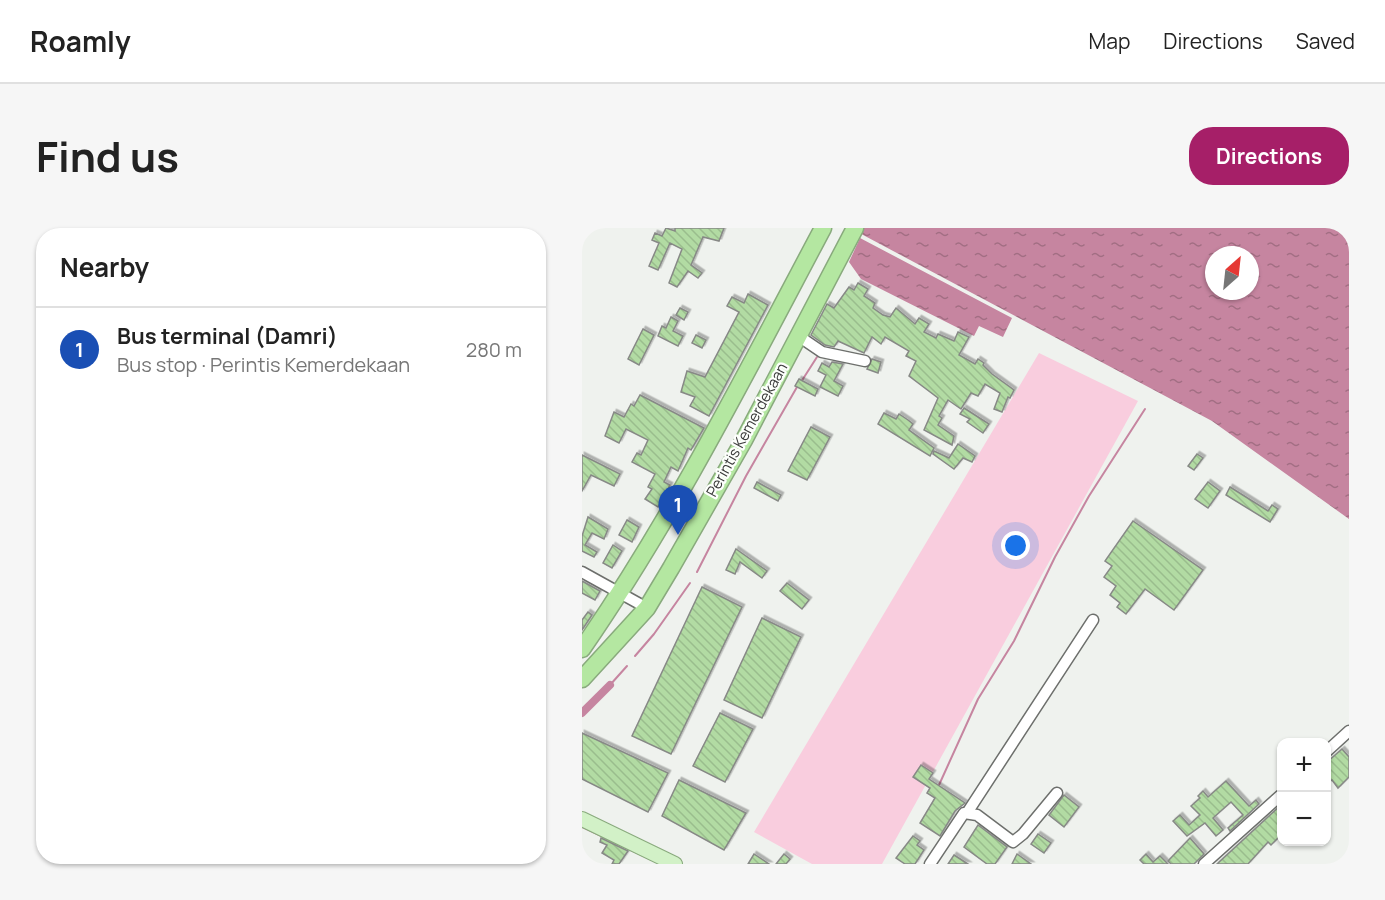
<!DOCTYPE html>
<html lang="en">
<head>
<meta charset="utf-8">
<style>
  :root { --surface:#fff; --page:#f6f6f6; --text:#222; --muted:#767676; --line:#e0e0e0; --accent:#a61f68 }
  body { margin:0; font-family:Manrope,sans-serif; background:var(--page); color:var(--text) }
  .controls { position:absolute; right:18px; bottom:18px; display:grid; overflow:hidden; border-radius:12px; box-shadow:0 2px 4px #0004 }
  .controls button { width:54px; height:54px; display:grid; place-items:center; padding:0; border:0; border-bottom:2px solid var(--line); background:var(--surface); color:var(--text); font:30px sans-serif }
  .compass { position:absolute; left:623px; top:18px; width:54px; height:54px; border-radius:50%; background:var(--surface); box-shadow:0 2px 4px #0004; rotate:27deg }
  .you { position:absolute; left:434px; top:318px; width:21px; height:21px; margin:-15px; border:4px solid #fff; border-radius:50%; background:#1a73e8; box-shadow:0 0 0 9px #1a73e833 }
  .badge { display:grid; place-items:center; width:39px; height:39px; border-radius:50%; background:var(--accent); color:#fff; font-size:20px; font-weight:700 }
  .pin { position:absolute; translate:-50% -50px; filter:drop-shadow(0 2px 3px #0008) }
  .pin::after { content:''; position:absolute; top:32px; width:21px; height:18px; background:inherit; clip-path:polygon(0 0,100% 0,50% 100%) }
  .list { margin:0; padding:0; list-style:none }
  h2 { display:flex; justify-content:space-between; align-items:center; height:78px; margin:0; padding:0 24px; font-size:26px }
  h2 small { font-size:20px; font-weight:400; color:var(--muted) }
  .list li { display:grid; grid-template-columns:39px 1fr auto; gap:18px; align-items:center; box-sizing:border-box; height:84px; padding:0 24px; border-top:2px solid var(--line) }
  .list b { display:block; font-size:22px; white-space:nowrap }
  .list p { margin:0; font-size:20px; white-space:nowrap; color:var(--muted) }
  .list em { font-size:20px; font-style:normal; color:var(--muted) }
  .map { position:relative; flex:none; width:767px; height:636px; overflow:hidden; border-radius:24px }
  header { display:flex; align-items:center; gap:36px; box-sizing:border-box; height:84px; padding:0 30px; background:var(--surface); border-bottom:2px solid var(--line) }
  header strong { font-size:28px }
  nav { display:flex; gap:33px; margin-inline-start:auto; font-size:21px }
  .intro { display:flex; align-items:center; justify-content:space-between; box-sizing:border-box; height:144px; padding:0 36px }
  h1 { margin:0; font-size:42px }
  .button { padding:15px 27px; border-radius:24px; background:var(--accent); color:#fff; font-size:21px; font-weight:700 }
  main { display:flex; gap:36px; padding:0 36px }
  aside { flex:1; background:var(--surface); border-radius:24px; box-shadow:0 2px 4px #0004 }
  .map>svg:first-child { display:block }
  .green { fill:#f9cdde }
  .water { fill:url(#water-ripples); fill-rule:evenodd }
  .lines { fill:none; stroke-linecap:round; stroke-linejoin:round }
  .stream { stroke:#c685a0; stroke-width:2 }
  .canal { stroke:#c685a0; stroke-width:8 }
  .building { fill:url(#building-back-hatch); stroke:#878986; stroke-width:1.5; filter:url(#shadow) }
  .minor-casing { stroke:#6d6f6c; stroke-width:13 }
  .major-casing { stroke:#89aa7d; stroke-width:16 }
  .highway-casing { stroke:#89aa7d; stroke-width:19 }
  .minor { stroke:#fff; stroke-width:10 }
  .major { stroke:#d2f1c7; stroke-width:14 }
  .highway { stroke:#b4e7a1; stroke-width:16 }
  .labels { text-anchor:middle; stroke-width:4.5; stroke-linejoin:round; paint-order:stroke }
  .street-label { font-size:15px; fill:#393a39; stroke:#fdfffc }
</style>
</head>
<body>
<header>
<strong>Roamly</strong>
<nav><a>Map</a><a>Directions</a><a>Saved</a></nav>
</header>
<div class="intro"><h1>Find us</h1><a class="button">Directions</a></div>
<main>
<aside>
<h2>Nearby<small></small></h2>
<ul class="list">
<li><span class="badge" style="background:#1a4fb4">1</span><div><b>Bus terminal (Damri)</b><p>Bus stop · Perintis Kemerdekaan</p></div><em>280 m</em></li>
</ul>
</aside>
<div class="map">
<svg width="767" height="636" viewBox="0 0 767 636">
  <defs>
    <pattern id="water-ripples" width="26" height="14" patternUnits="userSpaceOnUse" patternTransform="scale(1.5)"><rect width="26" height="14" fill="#c685a0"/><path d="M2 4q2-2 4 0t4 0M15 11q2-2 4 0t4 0" fill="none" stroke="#a26e83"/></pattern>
    <pattern id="building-back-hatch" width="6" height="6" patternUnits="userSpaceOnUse" patternTransform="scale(1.5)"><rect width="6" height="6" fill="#b2dba3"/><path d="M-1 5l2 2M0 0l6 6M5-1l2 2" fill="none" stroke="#9abd8d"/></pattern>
    <filter id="shadow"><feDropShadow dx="2.5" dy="-2.5" stdDeviation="0" flood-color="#0004"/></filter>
  </defs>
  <rect width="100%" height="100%" fill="#eff2ee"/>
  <path class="green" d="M457 125 556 173 300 636H230L172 604Z"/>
  <g class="water">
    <path d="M268 0H767V291L630 193ZM632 27H668V63H632Z"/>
    <path d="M278 10 430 90 421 109 397 98 392 108 279 51 267 34Z"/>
  </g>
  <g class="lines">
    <g class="stream">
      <path d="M219 154 235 129"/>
      <path d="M115 344 164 248 215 159"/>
      <path d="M53 428 72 406 108 355"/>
      <path d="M28 457 45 438"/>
      <path d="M357 557 396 471 432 413 473 329 507 268 563 181"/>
      <path d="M0 599 70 632"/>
    </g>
    <path class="canal" d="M0 485 28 457"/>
  </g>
  <g class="building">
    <path d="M84 0 93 3V0H142L137 13 121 9 109 37 120 45 116 50 106 43 95 59 87 55 100 21 88 15 76 42 67 38 77 15 70 12 73 5 80 8Z"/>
    <path d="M276 55 286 61 282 68 293 75 291 80 301 87 308 89 314 80 333 96 337 90 347 96 342 104 354 110 356 106 372 113 376 104 387 109 377 127 393 136 396 131 402 135 401 137 410 146 432 162 428 170 426 169 420 184 412 181 418 165 403 156 396 168 389 165 379 181 366 172 357 188 360 190 356 197 372 208 370 217 342 202 356 170 327 148 334 133 324 128 327 123 303 109 299 116 290 109 282 125 256 113 252 119 243 117 229 107 245 76 252 80 267 59 272 62Z"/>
    <path d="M166 66 186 77 127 188 108 178 113 169 99 164 105 143 123 149 157 84 145 78 150 69 162 75Z"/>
    <path d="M98 80 106 84 102 92 94 87Z"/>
    <path d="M89 89 96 93 91 103 101 108 96 118 76 108 80 98 84 100Z"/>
    <path d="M61 101 72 107 57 137 46 131Z"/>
    <path d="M114 107 124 112 120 120 110 115Z"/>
    <path d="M290 131 299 134 296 145 285 141Z"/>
    <path d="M250 134 261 136 252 153 261 158 256 168 238 159 244 147 236 143 240 135 247 139Z"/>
    <path d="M217 151 236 161 233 168 213 158Z"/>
    <path d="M58 167 122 200 109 222 106 220 96 243 89 239 82 254 88 257 76 279 63 271 70 261 66 259 73 246 50 234 55 225 59 227 66 212 44 201 37 215 23 208 32 184 42 189 49 176 52 178Z"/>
    <path d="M382 180 407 196 401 205 385 194 388 191 378 186Z"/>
    <path d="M302 185 314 191 317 186 326 192 331 196 327 202 352 220 348 228 296 196Z"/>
    <path d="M229 199 248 209 225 252 206 243Z"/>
    <path d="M376 216 393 228 390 234 381 230 372 241 351 226 352 223 367 230Z"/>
    <path d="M615 226 621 230 612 242 606 238Z"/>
    <path d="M0 227 38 246 32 258 9 247 0 263Z"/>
    <path d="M175 254 199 267 196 273 172 260Z"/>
    <path d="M626 254 638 263 626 280 613 271Z"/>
    <path d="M648 259 686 283 690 277 696 281 688 294 644 267Z"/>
    <path d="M6 289 26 301 22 311 10 305 3 317 15 324 12 329 0 323V308Z"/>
    <path d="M45 292 57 299 50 314 37 307Z"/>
    <path d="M551 293 621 342 592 382 563 361 544 386 535 379 538 375 528 367 534 358 522 349 530 338 523 333Z"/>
    <path d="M31 317 40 323 30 340 21 335Z"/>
    <path d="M154 321 185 343 180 350 158 334 153 346 144 342Z"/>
    <path d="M0 353 18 363 13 372 0 365Z"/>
    <path d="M205 355 227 372 220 381 198 363Z"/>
    <path d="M120 359 160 379 89 526 50 508Z"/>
    <path d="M6 384 10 387 0 402V392Z"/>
    <path d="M180 390 219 409 180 490 142 472Z"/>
    <path d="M138 485 171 501 143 554 111 538Z"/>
    <path d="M0 505 86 545 66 584 0 551Z"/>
    <path d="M760 521 767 529V549L756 560 750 552 744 555V535Z"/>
    <path d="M339 537 351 545 347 551 383 575 373 583 358 608 338 595 353 570 345 565 348 560 331 549Z"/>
    <path d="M97 552 164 585 142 622 80 588Z"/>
    <path d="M644 553 667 578 674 572 677 576 648 603 646 600 661 587 649 574 631 590 641 602 634 608 623 595 605 608 591 593 598 587 607 597 618 587 609 578 618 570 616 568 621 563 626 569Z"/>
    <path d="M482 567 497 579 482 599 467 587Z"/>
    <path d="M699 577V607L689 617 686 614 666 636H635Z"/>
    <path d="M396 597 425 619 413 636H405L382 619Z"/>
    <path d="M456 606 469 615 462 625 449 616Z"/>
    <path d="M331 608 338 613 335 617 342 622 333 636H323L314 630Z"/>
    <path d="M19 610 46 623 37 636H30L32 632 20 625 25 617 18 614Z"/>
    <path d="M608 610 622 626 612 636H589L586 633Z"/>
    <path d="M172 626 187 636H166Z"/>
    <path d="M202 626 208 631 204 636H194Z"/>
    <path d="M435 626 449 636H430Z"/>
    <path d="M564 626 571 634 578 628 586 636H562L558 632Z"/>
    <path d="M372 627 386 636H366Z"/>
  </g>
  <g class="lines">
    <defs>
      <g id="minor">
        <path d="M215 107 240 124 283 133"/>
        <path d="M0 344 65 380"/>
        <path d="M744 524 767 503"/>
        <path d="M385 585 511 392"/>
        <path d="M348 636 382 585 395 587 431 614 441 606 475 565"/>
        <path d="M622 636 700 566"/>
      </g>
      <path id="major" d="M0 591 93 636"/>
      <g id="highway">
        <path d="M0 421C92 288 165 143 241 0"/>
        <path d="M0 451 65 380 89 340 162 212 273 0"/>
      </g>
    </defs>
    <use href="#minor" class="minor-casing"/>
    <use href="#major" class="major-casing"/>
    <use href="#highway" class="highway-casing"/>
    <use href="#minor" class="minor"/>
    <use href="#major" class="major"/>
    <use href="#highway" class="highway"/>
  </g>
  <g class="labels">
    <g class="street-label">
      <text transform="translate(165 202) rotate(-61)" y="5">Perintis Kemerdekaan</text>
    </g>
  </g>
</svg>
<div class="controls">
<button>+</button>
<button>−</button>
</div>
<svg class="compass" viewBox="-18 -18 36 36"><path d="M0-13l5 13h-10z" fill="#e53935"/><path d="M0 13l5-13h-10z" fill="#767676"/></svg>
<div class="you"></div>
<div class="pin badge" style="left:96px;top:307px;background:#1a4fb4">1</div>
</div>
</main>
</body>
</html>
